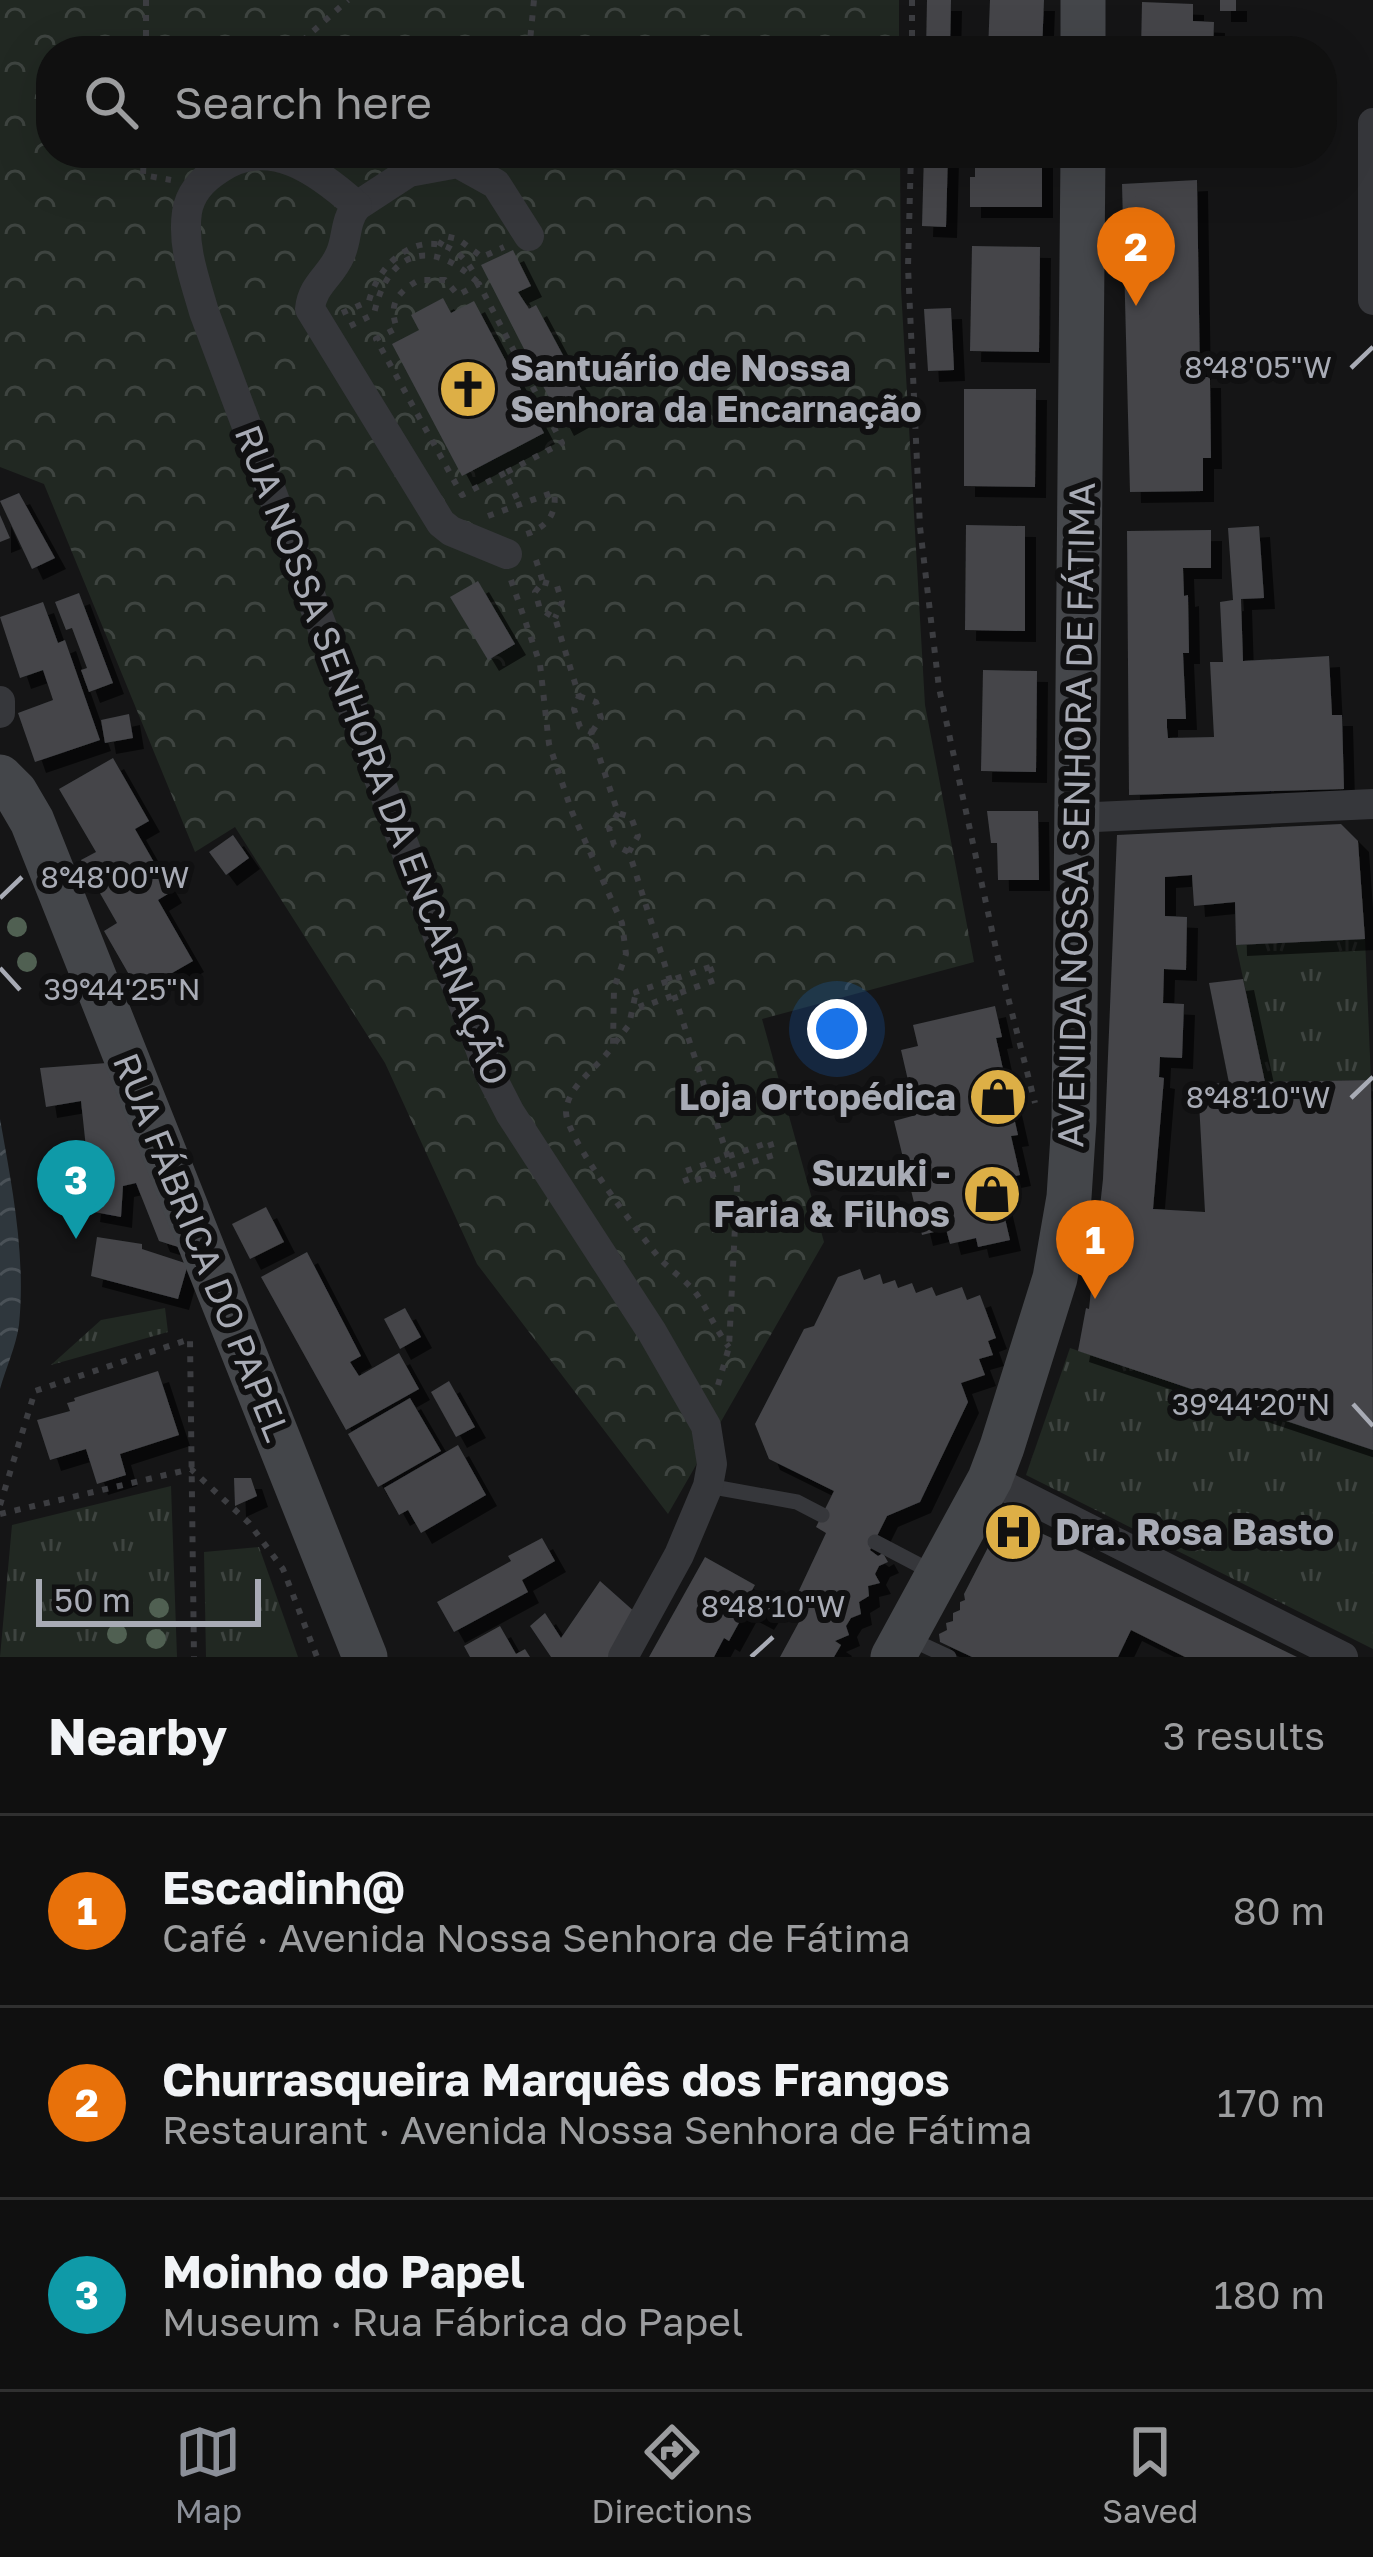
<!DOCTYPE html>
<html lang="en">
<head>
<meta charset="utf-8">
<style>
  :root { --surface:#101010; --page:#191919; --text:#f1f3f6; --muted:#9c9d9f; --line:#303030; --accent:#8c9099 }
  body { margin:0; font-family:"Golos Text",sans-serif; background:var(--page); color:var(--text) }
  .scale { position:absolute; left:36px; bottom:30px; width:225px; box-sizing:border-box; padding-left:12px; border:6px solid #a8abb5; border-top:0; font-size:33px; line-height:42px; white-space:nowrap; color:#a8abb5; -webkit-text-stroke:9px #101011; paint-order:stroke }
  .you { position:absolute; left:837px; top:1029px; width:42px; height:42px; margin:-30px; border:9px solid #fff; border-radius:50%; background:#1a73e8; box-shadow:0 0 0 18px #1a73e833 }
  .badge { display:grid; place-items:center; width:78px; height:78px; border-radius:50%; background:var(--accent); color:#fff; font-size:39px; font-weight:700 }
  .pin { position:absolute; translate:-50% -99px; filter:drop-shadow(0 3px 6px #0008) }
  .pin::after { content:''; position:absolute; top:63px; width:42px; height:36px; background:inherit; clip-path:polygon(0 0,100% 0,50% 100%) }
  .list { margin:0; padding:0; list-style:none }
  h2 { display:flex; justify-content:space-between; align-items:center; height:156px; margin:0; padding:0 48px; font-size:51px }
  h2 small { font-size:39px; font-weight:400; color:var(--muted) }
  .list li { display:grid; grid-template-columns:78px 1fr auto; gap:36px; align-items:center; box-sizing:border-box; height:192px; padding:0 48px; border-top:3px solid var(--line) }
  .list b { display:block; font-size:45px; white-space:nowrap }
  .list p { margin:0; font-size:39px; white-space:nowrap; color:var(--muted) }
  .list em { font-size:39px; font-style:normal; color:var(--muted) }
  .icon { flex:none; width:66px; height:66px; fill:none; stroke:currentColor; stroke-width:2; stroke-linecap:round; stroke-linejoin:round }
  .map { position:relative; flex:none; width:1373px; height:1657px; overflow:hidden }
  .search { position:absolute; background:var(--surface); box-shadow:0 12px 48px #0002; left:36px; right:36px; top:36px; height:132px; display:flex; align-items:center; gap:30px; box-sizing:border-box; padding:0 42px; border-radius:48px; color:var(--muted); font-size:45px }
  .sheet { height:732px; background:var(--surface) }
  nav { display:flex; justify-content:space-around; align-items:center; box-sizing:border-box; height:168px; border-top:3px solid var(--line); background:var(--surface); font-size:33px; color:var(--muted) }
  nav a { display:grid; justify-items:center; gap:6px }
  nav .on { color:var(--accent) }
  .map>svg:first-child { display:block }
  .grass { fill:url(#grass-tufts) }
  .forest { fill:url(#forest-crowns) }
  .water { fill:url(#water-waves) }
  .building { fill:#444549; filter:url(#shadow) }
  .lines { fill:none; stroke-linecap:round; stroke-linejoin:round }
  .path { stroke:#3c3d41; stroke-width:6; stroke-dasharray:6 9; stroke-linecap:butt }
  .lane { stroke:#36373b; stroke-width:15 }
  .street { stroke:#36373b; stroke-width:30 }
  .secondary { stroke:#44464a; stroke-width:45 }
  .tree { fill:#506052 }
  .ticks { fill:none; stroke:#a8abb5; stroke-width:4.5 }
  .labels { text-anchor:middle; stroke-width:12; stroke-linejoin:round; paint-order:stroke }
  .poi-label { font-size:36px; font-weight:bold; fill:#a8abb5; stroke:#101011; text-anchor:start }
  .street-label { font-size:36px; fill:#a8abb5; stroke:#101011 }
  .ticks-label { font-size:30px; text-anchor:middle; fill:#a8abb5; stroke:#101011; stroke-width:12; stroke-linejoin:round; paint-order:stroke }
</style>
</head>
<body>
<div class="map">
<svg width="1373" height="1657" viewBox="0 0 1373 1657">
  <defs>
    <pattern id="grass-tufts" width="24" height="20" patternUnits="userSpaceOnUse" patternTransform="scale(3)"><rect width="24" height="20" fill="#212822"/><path d="M3 7l-1-3M5 7V3M7 7l1-3M15 17l-1-3M17 17v-4M19 17l1-3" fill="none" stroke="#3e4440"/></pattern>
    <pattern id="forest-crowns" width="20" height="18" patternUnits="userSpaceOnUse" patternTransform="scale(3)"><rect width="20" height="18" fill="#212822"/><path d="M2 6a3 3 0 1 1 6 0M12 15a3 3 0 1 1 6 0" fill="none" stroke="#3e4440"/></pattern>
    <pattern id="water-waves" width="16" height="10" patternUnits="userSpaceOnUse" patternTransform="scale(3)"><rect width="16" height="10" fill="#2f373d"/><path d="M0 5q4-4 8 0t8 0" fill="none" stroke="#4a5157"/></pattern>
    <filter id="shadow"><feDropShadow dx="11" dy="11" stdDeviation="0" flood-color="#0009"/></filter>
  </defs>
  <rect width="100%" height="100%" fill="#151516"/>
  <g class="grass">
    <path d="M1365 939 1371 1080 1265 1082 1236 945Z"/>
    <path d="M165 1308 168 1332 51 1365 101 1320Z"/>
    <path d="M1070 1348 1373 1450V1649L1026 1475Z"/>
    <path d="M171 1486 177 1657H0L12 1525Z"/>
    <path d="M259 1547 298 1657H206L204 1552Z"/>
  </g>
  <path class="forest" d="M0 0H899V51H51V153H900L901 289 925 705 974 962 762 1019 824 1242 668 1514 477 1264 385 1063 235 827 195 852 44 484 0 467Z"/>
  <path class="water" d="M0 1119C12 1186 26 1256 19 1325 16 1346 6 1368 0 1389Z"/>
  <g class="building">
    <path d="M927 0H951L950 51H926Z"/>
    <path d="M990 0H1044L1042 51H988Z"/>
    <rect x="1220" y="0" width="16" height="11"/>
    <path d="M1142 2 1193 4V21L1214 22 1213 51H1141Z"/>
    <path d="M924 153H948L946 227 922 226Z"/>
    <path d="M975 153H1042V207H970V177H975Z"/>
    <path d="M1197 180 1200 377H1210L1211 458H1203V491L1130 492 1122 184Z"/>
    <path d="M972 246 1040 247 1039 352 970 351Z"/>
    <path d="M513 250 531 286 518 292 529 309 536 305 592 409 563 425 481 265Z"/>
    <path d="M443 298 451 313 474 301 544 433 462 476 392 344 419 330 411 315Z"/>
    <path d="M951 308 954 370 928 371 924 309Z"/>
    <path d="M964 389H1036L1035 487 964 486Z"/>
    <path d="M19 493 55 558 32 569 0 501Z"/>
    <path d="M0 515 10 538 0 542Z"/>
    <path d="M966 525 1025 526V631L965 630Z"/>
    <path d="M1259 526 1264 598 1241 599 1243 661 1329 656 1332 715H1342L1344 789 1129 795 1127 531 1211 530V568H1183L1184 596 1188 595 1189 653H1183L1186 719H1167V728L1168 738 1214 737 1210 662H1223L1220 602 1233 600 1228 528Z"/>
    <path d="M478 581 515 644 488 660 450 597Z"/>
    <path d="M79 593 113 683 89 692 81 670 87 668 72 628 66 630 55 602Z"/>
    <path d="M43 602 58 643 65 640 100 740 35 762 18 713 53 700 43 670 20 678 0 617Z"/>
    <path d="M983 670 1037 671 1036 772 981 771Z"/>
    <path d="M129 714 133 738 105 743 101 720Z"/>
    <path d="M113 758 149 821 135 829 171 892 158 900 193 961 139 992 104 931 117 923 81 860 96 852 59 789Z"/>
    <path d="M987 811H1038L1039 880H998L997 843H991Z"/>
    <path d="M1341 824 1358 841 1365 939 1236 945 1235 902 1194 906 1192 875 1165 877V916L1187 917 1186 970 1164 969 1163 1003 1184 1004 1182 1058 1160 1057 1159 1077 1164 1078 1153 1209 1205 1212 1198 1084 1229 1083 1209 983 1243 979 1265 1082 1371 1080 1373 1450 1078 1351 1086 1308 1089 1309 1103 1179 1117 835Z"/>
    <path d="M233 835 249 858 226 875 209 852Z"/>
    <path d="M995 1006 1002 1037 996 1038 1018 1135 1011 1136 1020 1175 996 1180 1010 1240 978 1247 976 1238 950 1244 946 1229 922 1235 894 1121 916 1115 901 1050 918 1046 913 1025Z"/>
    <path d="M107 1063 188 1250 159 1241 136 1183 123 1186 121 1217 89 1211 91 1195 81 1101 46 1107 40 1068Z"/>
    <path d="M266 1207 284 1242 250 1259 232 1224Z"/>
    <path d="M97 1237 142 1244V1249L188 1264 178 1299 91 1276Z"/>
    <path d="M307 1252 361 1356 350 1362 359 1376 399 1353 419 1389 346 1430 261 1277Z"/>
    <path d="M860 1269 864 1280 880 1274 883 1284 895 1280 898 1288 912 1283 916 1293 932 1287 936 1296 962 1287 967 1300 980 1295 996 1338 988 1341 993 1355 979 1359 985 1375 961 1383 968 1402 920 1502 887 1516 870 1550 878 1556 883 1553 888 1562 879 1566 875 1574 880 1583 868 1586 869 1596 859 1602 861 1614 851 1618 846 1626 849 1635 835 1641 841 1645 834 1657H780L799 1622 787 1616 826 1533 816 1527 834 1491 769 1459 755 1424 804 1329 814 1326 838 1277Z"/>
    <path d="M405 1308 421 1337 400 1349 384 1319Z"/>
    <path d="M158 1371 179 1435 120 1454 126 1475 97 1484 86 1449 50 1460 37 1420 70 1411 67 1403 75 1401 74 1398Z"/>
    <path d="M449 1381 475 1427 456 1437 431 1392Z"/>
    <path d="M410 1398 441 1451 378 1487 348 1434Z"/>
    <path d="M458 1445 486 1495 421 1533 408 1510 399 1515 384 1488Z"/>
    <path d="M234 1478H251L257 1496 235 1506Z"/>
    <path d="M1015 1521 1084 1553 1297 1657H1185L1131 1630 1118 1657H972L940 1642 939 1634 947 1630 946 1623 953 1621V1613L960 1610V1602L965 1600 964 1594 998 1528Z"/>
    <path d="M542 1538 555 1561 522 1580 528 1592 454 1632 437 1602 511 1561 508 1556Z"/>
    <path d="M705 1557 755 1585 751 1592 772 1605 763 1619 746 1610 729 1641 724 1638 714 1657H649Z"/>
    <path d="M600 1581 636 1613 609 1657H551L530 1626 545 1613 561 1638Z"/>
    <path d="M500 1626 516 1654 525 1649 530 1657H470L464 1646Z"/>
  </g>
  <g class="lines">
    <g class="path">
      <path d="M146 0V51"/>
      <path d="M912 0V51"/>
      <path d="M291 51 348 0"/>
      <path d="M529 51 534 0"/>
      <path d="M1322 125 1324 126"/>
      <path d="M144 153 143 175 171 180"/>
      <path d="M911 153 908 267 920 527 939 688 998 958 1035 1103"/>
      <path d="M439 246 445 236 458 239 482 257 504 247"/>
      <path d="M342 313 369 301C383 248 444 217 475 275"/>
      <path d="M350 326 374 314C388 249 433 237 479 284"/>
      <path d="M505 473 462 495 376 339 397 328C388 305 397 292 419 280H445L458 295 479 284 562 443 505 473 520 505"/>
      <path d="M488 516 554 492C558 515 545 529 523 535"/>
      <path d="M536 560 543 582 535 592 540 609 555 618 579 696 574 709 580 727 591 732 618 813 631 817 638 836 629 852 670 981"/>
      <path d="M511 580 540 664 549 744 572 812 622 923 626 954 614 988 613 1045C600 1067 567 1085 566 1112 566 1139 641 1236 661 1260 672 1271 685 1280 695 1292 708 1309 715 1329 729 1347"/>
      <path d="M543 582 557 586 562 602 555 618"/>
      <path d="M579 696 596 702 601 718 592 732"/>
      <path d="M618 813 609 828 614 845 629 852"/>
      <path d="M710 967 715 980 642 1007 636 992Z"/>
      <path d="M674 995 728 1157"/>
      <path d="M615 1043 629 1025 636 992"/>
      <path d="M770 1142 774 1155 687 1183 683 1172Z"/>
      <path d="M718 1385 729 1347 737 1186 732 1169"/>
      <path d="M0 1505 35 1391 190 1339 194 1657"/>
      <path d="M0 1514 191 1469 249 1523 283 1569 317 1657"/>
    </g>
    <g class="lane">
      <path d="M708 1486 797 1502 822 1515"/>
      <path d="M875 1542 936 1574"/>
      <path d="M908 1638 949 1657"/>
    </g>
    <g class="street">
      <path d="M1373 123V300"/>
      <path d="M357 206 409 172 458 163 496 184 529 236"/>
      <path d="M507 554 451 531 441 523 310 309C312 285 331 276 340 255 348 238 344 221 357 206 319 172 269 134 219 169 203 179 190 193 187 212 182 247 195 280 204 312L489 1072 510 1113 652 1332 706 1426 712 1464 708 1486 679 1555 623 1657"/>
      <path d="M0 701V713"/>
      <path d="M1074 818 1373 804"/>
      <path d="M990 1479 1343 1657"/>
    </g>
    <g class="secondary">
      <path d="M1083 0V51"/>
      <path d="M0 777 15 792 32 821 365 1657"/>
      <path d="M893 1657 990 1479 1002 1447 1055 1278 1069 1197 1074 1121 1083 153"/>
    </g>
  </g>
  <g class="tree">
    <circle cx="17" cy="927" r="10"/>
    <circle cx="27" cy="962" r="10"/>
    <circle cx="159" cy="1608" r="10"/>
    <circle cx="117" cy="1634" r="10"/>
    <circle cx="156" cy="1639" r="10"/>
  </g>
  <path class="ticks" d="M1351 368 1373 347M0 898 22 877M0 968 20 990M1351 1098 1373 1077M1353 1404 1373 1426M751 1657 773 1637"/>
  <defs>
    <symbol id="church-disc" viewBox="-11 -11 22 22"><circle r="9.5" fill="#ddaf46" stroke="#101011"/><path d="M-1.2-6h2.4v3.5h3.3v2.4h-3.3V6h-2.4V-.1h-3.3v-2.4h3.3Z" fill="#111"/></symbol>
    <symbol id="shop-disc" viewBox="-11 -11 22 22"><circle r="9.5" fill="#ddaf46" stroke="#101011"/><path d="M-5-2.5h2.3a2.7 3.5 0 0 1 5.4 0H5L5.5 6h-11ZM-1.5-2.5h3a1.5 2.3 0 0 0-3 0Z" fill="#111"/></symbol>
    <symbol id="hospital-disc" viewBox="-11 -11 22 22"><circle r="9.5" fill="#ddaf46" stroke="#101011"/><path d="M-5-5h3v3.5h4V-5h3V5h-3V1.5h-4V5h-3Z" fill="#111"/></symbol>
  </defs>
  <g fill-rule="evenodd">
    <use href="#church-disc" x="435" y="356" width="66" height="66"/>
    <use href="#shop-disc" x="965" y="1064" width="66" height="66"/>
    <use href="#shop-disc" x="959" y="1161" width="66" height="66"/>
    <use href="#hospital-disc" x="980" y="1499" width="66" height="66"/>
  </g>
  <g class="labels">
    <g class="poi-label">
      <text x="510" y="381">Santuário de Nossa<tspan x="510" dy="41">Senhora da Encarnação</tspan></text>
      <text x="956" y="1110" text-anchor="end">Loja Ortopédica</text>
      <text x="950" y="1186" text-anchor="end">Suzuki -<tspan x="950" dy="41">Faria &amp; Filhos</tspan></text>
      <text x="1055" y="1545">Dra. Rosa Basto</text>
    </g>
    <g class="street-label">
      <text transform="translate(372 755) rotate(69)" y="13">RUA NOSSA SENHORA DA ENCARNAÇÃO</text>
      <text transform="translate(1076 815) rotate(-89)" y="13">AVENIDA NOSSA SENHORA DE FÁTIMA</text>
      <text transform="translate(202 1247) rotate(68)" y="13">RUA FÁBRICA DO PAPEL</text>
    </g>
  </g>
  <g class="ticks-label">
    <text x="1258" y="378">8°48'05"W</text>
    <text x="115" y="888">8°48'00"W</text>
    <text x="122" y="1000">39°44'25"N</text>
    <text x="1258" y="1108">8°48'10"W</text>
    <text x="1251" y="1415">39°44'20"N</text>
    <text x="773" y="1617">8°48'10"W</text>
  </g>
</svg>
<div class="scale">50 m</div>
<div class="you"></div>
<div class="pin badge" style="left:1095px;top:1299px;background:#e8710a">1</div>
<div class="pin badge" style="left:1136px;top:306px;background:#e8710a">2</div>
<div class="pin badge" style="left:76px;top:1239px;background:#0f9aa8">3</div>
<div class="search"><svg class="icon" aria-label="search" viewBox="0 0 24 24"><circle cx="10" cy="10" r="6"/><path d="M15 15l6 6"/></svg>Search here</div>
</div>
<section class="sheet">
<h2>Nearby<small>3 results</small></h2>
<ul class="list">
<li><span class="badge" style="background:#e8710a">1</span><div><b>Escadinh@</b><p>Café · Avenida Nossa Senhora de Fátima</p></div><em>80 m</em></li>
<li><span class="badge" style="background:#e8710a">2</span><div><b>Churrasqueira Marquês dos Frangos</b><p>Restaurant · Avenida Nossa Senhora de Fátima</p></div><em>170 m</em></li>
<li><span class="badge" style="background:#0f9aa8">3</span><div><b>Moinho do Papel</b><p>Museum · Rua Fábrica do Papel</p></div><em>180 m</em></li>
</ul>
</section>
<nav>
<a class="on"><svg class="icon" aria-label="map" viewBox="0 0 24 24"><path d="M3 6l6-2 6 2 6-2v14l-6 2-6-2-6 2zM9 4v14M15 6v14"/></svg>Map</a>
<a><svg class="icon" aria-label="directions" viewBox="0 0 24 24"><path d="M12 3l9 9-9 9-9-9zM9 14v-3h6M13 9l2 2-2 2"/></svg>Directions</a>
<a><svg class="icon" aria-label="saved" viewBox="0 0 24 24"><path d="M7 4h10v16l-5-4-5 4z"/></svg>Saved</a>
</nav>
</body>
</html>
